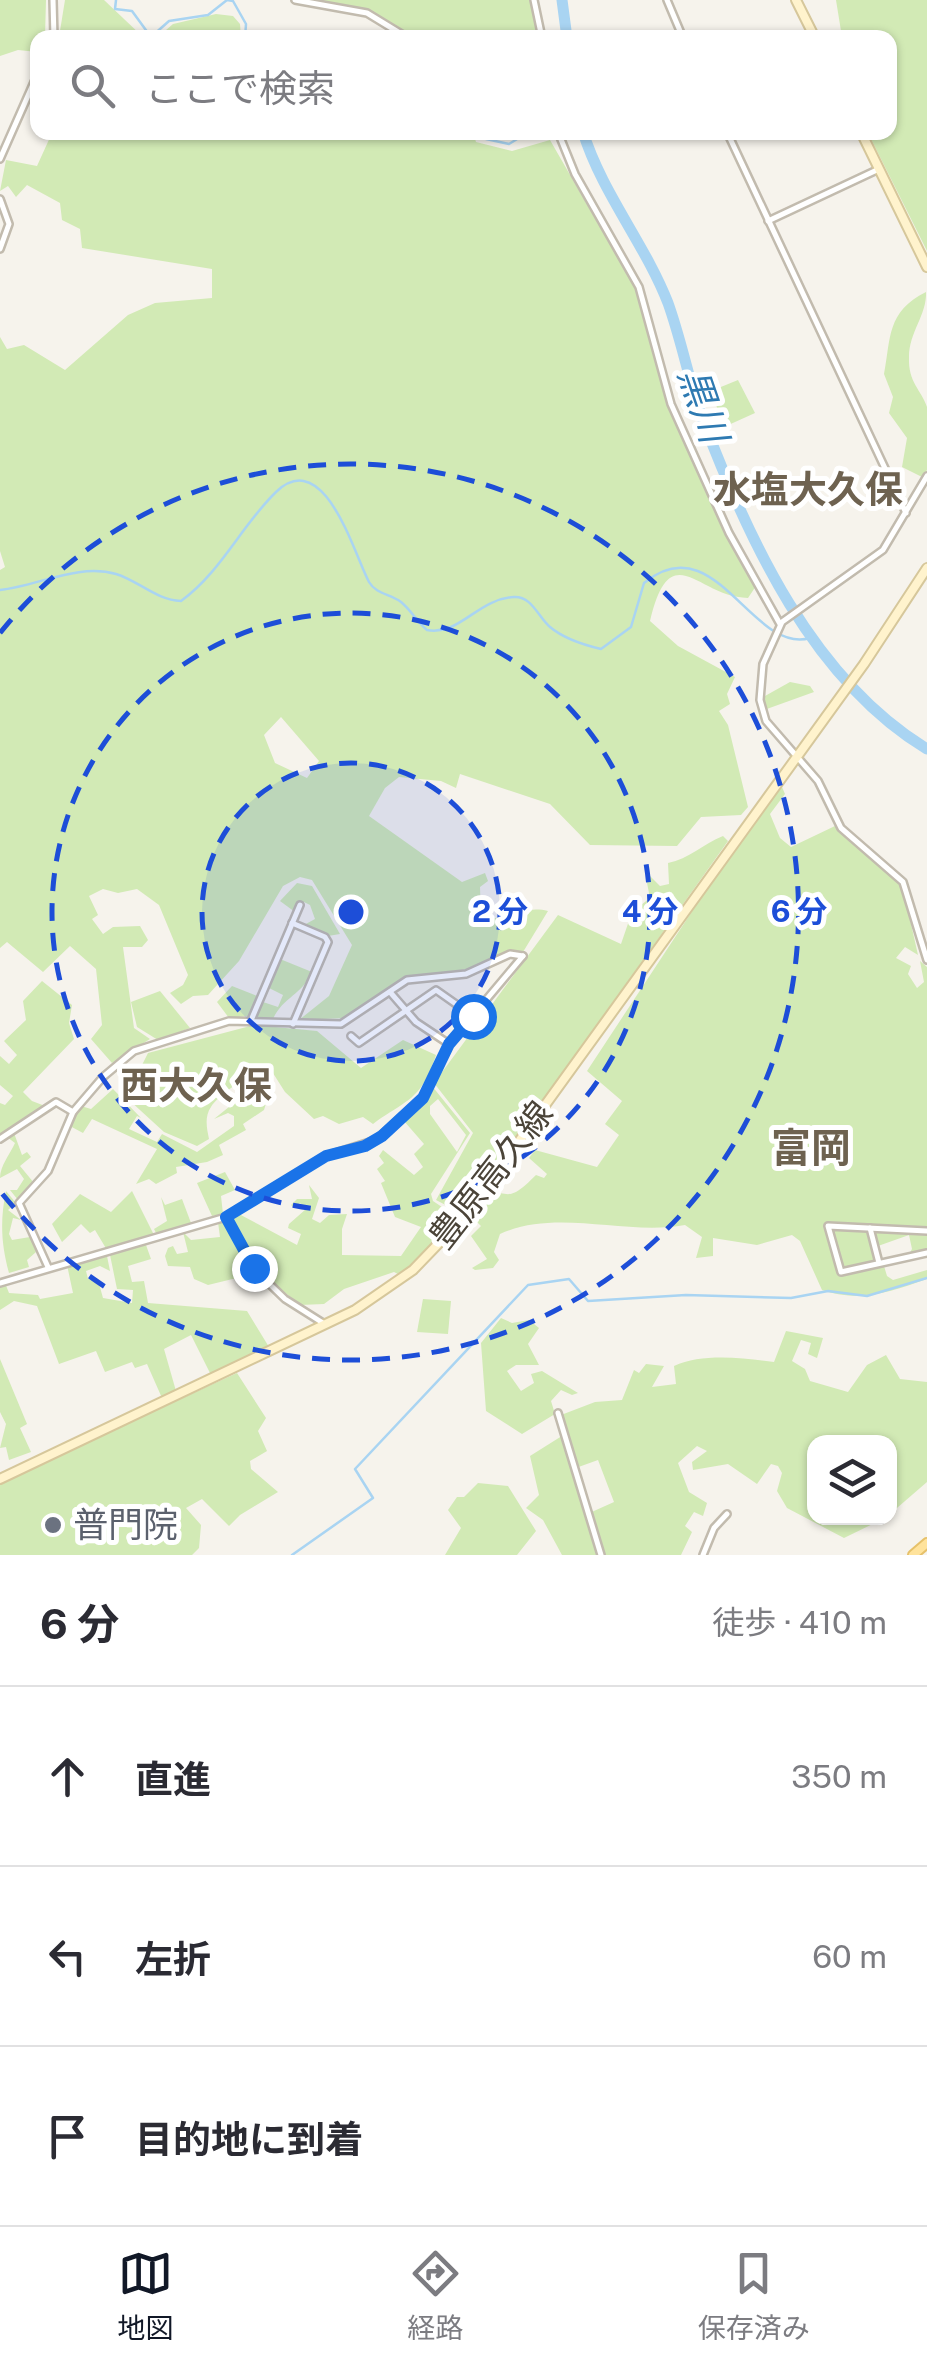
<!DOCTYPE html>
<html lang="ja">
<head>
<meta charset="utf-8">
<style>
  :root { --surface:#fff; --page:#f7f7f7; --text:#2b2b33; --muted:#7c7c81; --line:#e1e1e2; --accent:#111827 }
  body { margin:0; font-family:"Public Sans","Noto Sans JP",sans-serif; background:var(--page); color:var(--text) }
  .controls { position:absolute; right:30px; bottom:30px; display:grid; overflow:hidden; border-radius:20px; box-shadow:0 2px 8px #0004 }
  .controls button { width:90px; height:90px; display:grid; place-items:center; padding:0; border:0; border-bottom:2px solid var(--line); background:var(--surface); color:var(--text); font:50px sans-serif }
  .stop { position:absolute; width:30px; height:30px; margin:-22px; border:8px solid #1a73e8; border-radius:50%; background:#fff }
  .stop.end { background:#1a73e8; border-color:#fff; box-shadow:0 2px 10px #0008 }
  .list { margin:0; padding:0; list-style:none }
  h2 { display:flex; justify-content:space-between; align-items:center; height:130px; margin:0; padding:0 40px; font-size:42px }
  h2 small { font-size:32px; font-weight:400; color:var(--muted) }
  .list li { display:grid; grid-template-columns:65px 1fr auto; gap:30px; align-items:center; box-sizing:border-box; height:180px; padding:0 40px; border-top:2px solid var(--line) }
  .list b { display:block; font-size:38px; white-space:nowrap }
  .list em { font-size:32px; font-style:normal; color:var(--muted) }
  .icon { flex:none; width:55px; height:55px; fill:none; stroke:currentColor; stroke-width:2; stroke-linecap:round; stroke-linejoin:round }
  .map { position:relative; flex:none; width:927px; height:1555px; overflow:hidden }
  .search { position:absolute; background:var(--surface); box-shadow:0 2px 8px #0004; left:30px; right:30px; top:30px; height:110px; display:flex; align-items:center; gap:25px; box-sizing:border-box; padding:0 35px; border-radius:20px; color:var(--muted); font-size:38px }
  .sheet { height:670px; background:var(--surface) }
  nav { display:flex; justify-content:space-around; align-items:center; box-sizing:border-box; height:140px; border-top:2px solid var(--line); background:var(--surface); font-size:28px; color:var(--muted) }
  nav a { display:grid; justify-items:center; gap:5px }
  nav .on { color:var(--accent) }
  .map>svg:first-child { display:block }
  .green { fill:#d2eab5; fill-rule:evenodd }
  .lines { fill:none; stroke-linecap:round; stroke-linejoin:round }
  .stream { stroke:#a9d4f2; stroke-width:2.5 }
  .river { stroke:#a9d4f2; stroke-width:11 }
  .street-casing { stroke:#c2bbae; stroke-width:10 }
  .secondary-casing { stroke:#d6c79b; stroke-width:12 }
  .primary-casing { stroke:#e6c16a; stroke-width:12 }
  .street { stroke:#fff; stroke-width:5 }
  .secondary { stroke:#fff3cd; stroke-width:8 }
  .primary { stroke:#ffe39c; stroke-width:8 }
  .route { stroke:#1a73e8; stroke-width:12 }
  .ring { fill:none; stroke:#1d4ed8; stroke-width:5; stroke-dasharray:18 12 }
  .worship-dot { fill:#6b7280; stroke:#fff; stroke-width:4 }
  .labels { text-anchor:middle; stroke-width:10; stroke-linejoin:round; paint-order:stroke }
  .street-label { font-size:35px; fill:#4b4439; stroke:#fff }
  .worship-label { font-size:35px; fill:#5b616d; stroke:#fff; text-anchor:start }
  .water-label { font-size:38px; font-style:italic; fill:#2e7ab2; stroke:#fff }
  .neighbourhood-label { font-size:38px; font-weight:bold; fill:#6e6250; stroke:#fff }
  .quarter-label { font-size:40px; font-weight:bold; fill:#6e6250; stroke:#fff }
  .centre { fill:#1d4ed8; stroke:#fff; stroke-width:5 }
  .ring-label { font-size:30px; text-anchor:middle; font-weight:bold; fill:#1d4ed8; stroke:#fff; stroke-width:10; stroke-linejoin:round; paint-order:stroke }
</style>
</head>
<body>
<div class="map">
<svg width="927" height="1555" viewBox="0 0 927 1555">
  <rect width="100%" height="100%" fill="#f6f3ec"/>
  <g class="green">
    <path d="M0 0H46L45 37 38 38 37 52 18 50 0 56Z"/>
    <path d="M65 0H104L143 37H59Z"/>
    <path d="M309 0H532L538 37H413L367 11Z"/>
    <path d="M836 0H927V251L868 133 890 132V38L826 37 841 31Z"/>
    <path d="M216 14 233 16 240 24 241 37H158L173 24Z"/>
    <path d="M473 132 476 142 512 151 550 140 643 302 669 405 726 533 756 586 748 598C697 597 671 534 650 621L678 646 735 677 727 694 730 704 719 711 728 725 748 807 741 815 701 817 677 846 590 845 550 804 460 774 456 788 441 781 399 777 385 788 369 816 462 882 485 873 488 881 480 887 481 920C505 919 525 905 548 911L523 952 501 954 467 969 404 980 347 1018 299 1020 329 996 352 945 312 880 300 877 283 886 239 961 208 995 193 996 181 1004 170 993 183 985 188 975 159 905 137 889 118 893 103 889 89 896 98 915 92 919 103 934 113 927 140 926 148 940 142 947H123L134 1028 150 1039 112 1063 91 1039 102 1025 96 969 70 946 43 972 7 942 0 948V570L5 567 0 551V337L7 349 24 345 65 370 128 315 155 303 212 298V269L82 248 80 229 62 220 60 203 27 185 16 197 8 186 0 191 6 160 37 166 52 133ZM281 717 319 761 307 778 275 763 264 735Z"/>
    <path d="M926 292C927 315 909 332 909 357 908 383 921 389 927 407 927 424 927 452 927 470L922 477 902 467 907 438 889 413 893 397 884 374C891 339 886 312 926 292Z"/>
    <path d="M738 380 755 413 724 427 711 391Z"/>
    <path d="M790 682 810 686 814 692 764 710 765 696Z"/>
    <path d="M782 787 785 794 770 814 780 838 791 847 835 826 902 884 918 955 905 947 896 958 911 966 908 974 917 988 924 982 920 961 927 967V1255L908 1256 912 1249 909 1235 878 1246 887 1276 893 1280 927 1270V1279C889 1292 862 1303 822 1290L800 1241 792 1235 757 1245 713 1238V1256L696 1258 702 1237 685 1225C625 1236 557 1208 500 1234L494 1252 499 1260 493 1268 475 1270 472 1268 487 1259 471 1236 481 1226 475 1220 464 1229 448 1228 400 1275 394 1272 344 1289 324 1304 300 1305 260 1272 232 1217 239 1214 297 1245 301 1234 288 1228 289 1224 306 1209 300 1203 294 1208 291 1205 297 1199H312L309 1185 319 1198 312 1219 320 1223 329 1215 347 1214 342 1229V1255L401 1256 421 1227 395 1217 381 1183 385 1181 377 1169 384 1163 379 1156 383 1150 414 1175 423 1167 414 1154 424 1144 404 1121 429 1098 432 1086 470 1133 431 1194 433 1201 451 1213H459L480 1193C512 1189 505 1206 536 1175L544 1178 547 1174 529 1158 535 1150 597 1167 619 1135 605 1124 622 1101 587 1071 739 840ZM438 1099 466 1135 457 1152 430 1114V1106Z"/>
    <path d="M723 836 728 841 480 1189 457 1211 436 1200 473 1133 434 1083 558 915 621 944 632 912 650 898 646 878 650 876 660 886 669 884 668 863C689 859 703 844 723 836Z"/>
    <path d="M297 883 312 886 340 934 328 936 304 925 315 919 310 905 304 902 295 912 280 901Z"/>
    <path d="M280 959 312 972C303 994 282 998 273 1019L257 1017 263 1002 278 1007 283 995 269 988Z"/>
    <path d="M42 981 72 1005 69 1023 74 1039 23 1092 32 1101 45 1106 0 1136V1103L5 1105 13 1096 0 1085V1056L9 1064 17 1055 4 1041 26 1020 23 1001Z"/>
    <path d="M232 986 257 996 248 1016 229 1018 217 1002Z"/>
    <path d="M160 991 190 1028 158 1040 137 1027 131 1002Z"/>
    <path d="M254 1025 317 1031 361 1068 403 1040 436 1055C421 1101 407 1099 373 1124L363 1117 339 1124 323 1116 314 1119 285 1092 271 1070C255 1070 220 1093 211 1107 204 1117 207 1129 209 1139L197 1146 164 1132 129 1100 148 1079 142 1065 148 1053Z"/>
    <path d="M260 1082 268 1097 264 1110 243 1124 246 1130 219 1145 223 1155 207 1162 176 1167 177 1173 156 1184 149 1179 136 1184 157 1149 92 1119 83 1133 68 1125 81 1106 91 1109 113 1089 141 1118 137 1116 129 1129 157 1142 162 1134 197 1152 234 1126V1116L228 1113 214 1119Z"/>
    <path d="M14 1133 22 1155 27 1152 31 1157 20 1166 34 1183 18 1200 10 1190H17L24 1179 17 1169 0 1178C0 1166 10 1154 15 1143L7 1137Z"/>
    <path d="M225 1172 235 1190 221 1196 223 1214 212 1216 197 1183Z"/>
    <path d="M6 1191 16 1203 8 1210 21 1220 13 1218 9 1234 12 1240 30 1237 36 1252 27 1260 29 1267 9 1273C1 1244 0 1220 6 1191Z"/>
    <path d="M132 1191 154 1235 107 1250 95 1230 90 1233 81 1224 62 1242 52 1224 80 1194 111 1212Z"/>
    <path d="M161 1197 165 1205 182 1199 191 1223 156 1233 154 1229 167 1221Z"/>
    <path d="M224 1221 230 1226 253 1274 208 1285 194 1279 190 1267 168 1266 165 1256 168 1248 173 1246 177 1254 188 1252 183 1232 191 1240 220 1237 218 1222Z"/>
    <path d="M146 1245 151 1259 128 1266 132 1282 144 1281 148 1303 247 1311 269 1347 211 1375 191 1335 164 1349 176 1391 162 1398 147 1364 135 1368 132 1362 105 1372 96 1351 59 1364 37 1306 14 1301 0 1310V1286L5 1283 9 1293 38 1295 40 1299 73 1293 67 1265 107 1256 110 1271 100 1266 86 1271 88 1279 98 1280 103 1298 132 1303 133 1290 117 1289 110 1255Z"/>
    <path d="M423 1299 451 1301 448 1334 417 1332Z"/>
    <path d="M501 1318 512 1323 529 1320 539 1328 528 1344 539 1365H516L507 1371 521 1391 534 1383 531 1374 542 1371 578 1393 572 1395 561 1390 551 1401 555 1414 522 1434 486 1411 481 1343Z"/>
    <path d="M786 1331 823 1338 817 1358 808 1354 811 1343 801 1340 792 1361 805 1369 810 1381 848 1392 867 1365 886 1355 900 1379 927 1382V1482L890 1514V1442H814V1518H885L844 1538 787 1508 777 1491 782 1473 778 1466 771 1464 757 1484 728 1464 693 1470 692 1462 707 1451 697 1446 678 1463 689 1492 707 1503 703 1516 694 1512 685 1526 692 1532 681 1555H562L543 1520 526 1508 539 1495 530 1456 565 1434 561 1415 595 1402 622 1400 634 1370 639 1373 646 1364 664 1366 652 1387 676 1384 674 1366C702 1353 743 1358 774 1362ZM598 1460 614 1502 585 1515 573 1469Z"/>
    <path d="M0 1359 27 1424 20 1428 31 1452 9 1460 6 1447 0 1448 6 1424 0 1412Z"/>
    <path d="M237 1373 266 1418 258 1431 267 1451 250 1461 251 1469 278 1492 240 1515 229 1526 202 1499 186 1508 201 1525 199 1548 192 1555H0V1482Z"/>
    <path d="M478 1483 508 1486 536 1531 517 1555H445L461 1528 448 1510 457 1497H464Z"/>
  </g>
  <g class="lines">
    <g class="stream">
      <path d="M116 0 115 9 132 11 151 37 169 21 208 15 227 0 233 1 246 24 245 38"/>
      <path d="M483 132 486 139 509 144 527 133 556 132"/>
      <path d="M574 132 585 139"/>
      <path d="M0 590C38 586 78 563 116 574 139 581 156 600 181 601 221 572 241 526 276 492 325 445 355 557 369 582 376 594 390 594 401 602 411 610 417 622 427 630 460 636 477 599 514 597 532 596 538 617 550 627 563 638 584 645 601 649L631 627 644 583C715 524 752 655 810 638"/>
      <path d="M292 1555 373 1498 355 1469 528 1285 569 1279 588 1301 686 1295 791 1298 828 1291 867 1296 927 1278"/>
    </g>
    <g class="river">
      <path d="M562 0 567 38"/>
      <path d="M583 132C602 193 645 244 668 303 682 342 689 382 703 420 749 541 813 680 927 749"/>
    </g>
    <defs>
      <g id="street">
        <path d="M53 0 54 38"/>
        <path d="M295 0 367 13 408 38"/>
        <path d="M534 0 542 38"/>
        <path d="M667 0 683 38"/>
        <path d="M558 132 575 174 639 287 671 404 729 533 780 624"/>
        <path d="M727 132 906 513"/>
        <path d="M0 159 38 73"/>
        <path d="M0 199 9 224 0 249"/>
        <path d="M768 221 879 169"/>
        <path d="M927 476 883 550 782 622 763 664 760 700 766 721 818 781 841 828 903 882 927 960"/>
        <path d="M292 923 325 937 328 942 293 1024"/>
        <path d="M390 992 416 1022 449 1044"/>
        <path d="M252 1018 300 905"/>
        <path d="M351 1036 359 1043 436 990 473 1016"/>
        <path d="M0 1139 56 1102 73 1112"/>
        <path d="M226 1217 258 1273 285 1299 323 1323"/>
        <path d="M870 1228 879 1263"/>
        <path d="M927 1231 828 1226 841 1272 927 1253"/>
        <path d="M48 1267 19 1203 48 1171 73 1112 103 1077 134 1051 229 1021 341 1024 407 980 466 974 510 954 523 956"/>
        <path d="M0 1283 226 1217 326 1156 376 1140 423 1098 449 1044 523 956"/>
        <path d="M558 1413 601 1555"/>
        <path d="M703 1555 714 1528 727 1514"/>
      </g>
      <g id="secondary">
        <path d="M796 0 815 38"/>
        <path d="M861 132 927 267"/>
        <path d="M0 1479 355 1310 413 1270 465 1216 864 664 927 568"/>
      </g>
      <path id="primary" d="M913 1555 927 1543"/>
    </defs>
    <use href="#street" class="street-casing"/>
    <use href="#secondary" class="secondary-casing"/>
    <use href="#primary" class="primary-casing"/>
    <use href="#street" class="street"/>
    <use href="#secondary" class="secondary"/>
    <use href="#primary" class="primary"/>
  </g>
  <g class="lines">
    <path class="route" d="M254 1268 226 1217 326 1156 365 1146 382 1136 423 1098 449 1044 473 1016"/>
  </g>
  <circle cx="351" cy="912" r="149" fill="#1d4ed8" fill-opacity=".12"/>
  <g class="ring">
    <circle cx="351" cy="912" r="149"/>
    <circle cx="351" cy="912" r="299"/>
    <path d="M0 633A448 448 0 1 1 0 1191"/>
  </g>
  <circle class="worship-dot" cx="53" cy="1525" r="10"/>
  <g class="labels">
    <g class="street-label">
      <text transform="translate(491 1175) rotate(-52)" y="12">豊原高久線</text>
    </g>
    <g class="worship-label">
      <text x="73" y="1537">普門院</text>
    </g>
    <g class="water-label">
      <text transform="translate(703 405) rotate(71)" y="13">黒川</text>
    </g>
    <g class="neighbourhood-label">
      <text x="808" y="503">水塩大久保</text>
      <text x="196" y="1099">西大久保</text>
    </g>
    <g class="quarter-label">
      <text x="811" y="1162">富岡</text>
    </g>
  </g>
  <circle cx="351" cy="912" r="15" class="centre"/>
  <g class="ring-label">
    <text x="500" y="922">2 分</text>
    <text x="650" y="922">4 分</text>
    <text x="799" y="922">6 分</text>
  </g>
</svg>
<div class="controls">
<button><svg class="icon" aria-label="layers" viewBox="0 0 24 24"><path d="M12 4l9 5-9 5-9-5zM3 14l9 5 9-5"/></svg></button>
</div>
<div class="stop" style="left:473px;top:1016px"></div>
<div class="stop end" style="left:254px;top:1268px"></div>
<div class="search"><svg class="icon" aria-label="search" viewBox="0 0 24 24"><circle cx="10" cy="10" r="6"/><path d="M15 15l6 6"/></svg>ここで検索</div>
</div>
<section class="sheet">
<h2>6 分<small>徒歩 · 410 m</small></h2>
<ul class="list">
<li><svg class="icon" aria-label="ahead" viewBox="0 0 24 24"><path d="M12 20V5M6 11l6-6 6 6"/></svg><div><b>直進</b></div><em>350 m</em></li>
<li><svg class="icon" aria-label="left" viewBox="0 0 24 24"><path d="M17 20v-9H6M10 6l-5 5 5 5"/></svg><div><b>左折</b></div><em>60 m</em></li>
<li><svg class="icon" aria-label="arrive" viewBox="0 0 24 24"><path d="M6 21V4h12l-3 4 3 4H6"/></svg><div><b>目的地に到着</b></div></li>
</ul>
</section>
<nav>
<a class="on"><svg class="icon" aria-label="map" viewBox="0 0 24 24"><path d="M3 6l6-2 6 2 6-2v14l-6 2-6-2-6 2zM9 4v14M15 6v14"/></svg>地図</a>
<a><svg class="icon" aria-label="directions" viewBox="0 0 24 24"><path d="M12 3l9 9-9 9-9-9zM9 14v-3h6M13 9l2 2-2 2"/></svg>経路</a>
<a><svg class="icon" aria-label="saved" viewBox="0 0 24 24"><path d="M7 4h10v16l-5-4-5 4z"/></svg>保存済み</a>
</nav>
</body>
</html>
